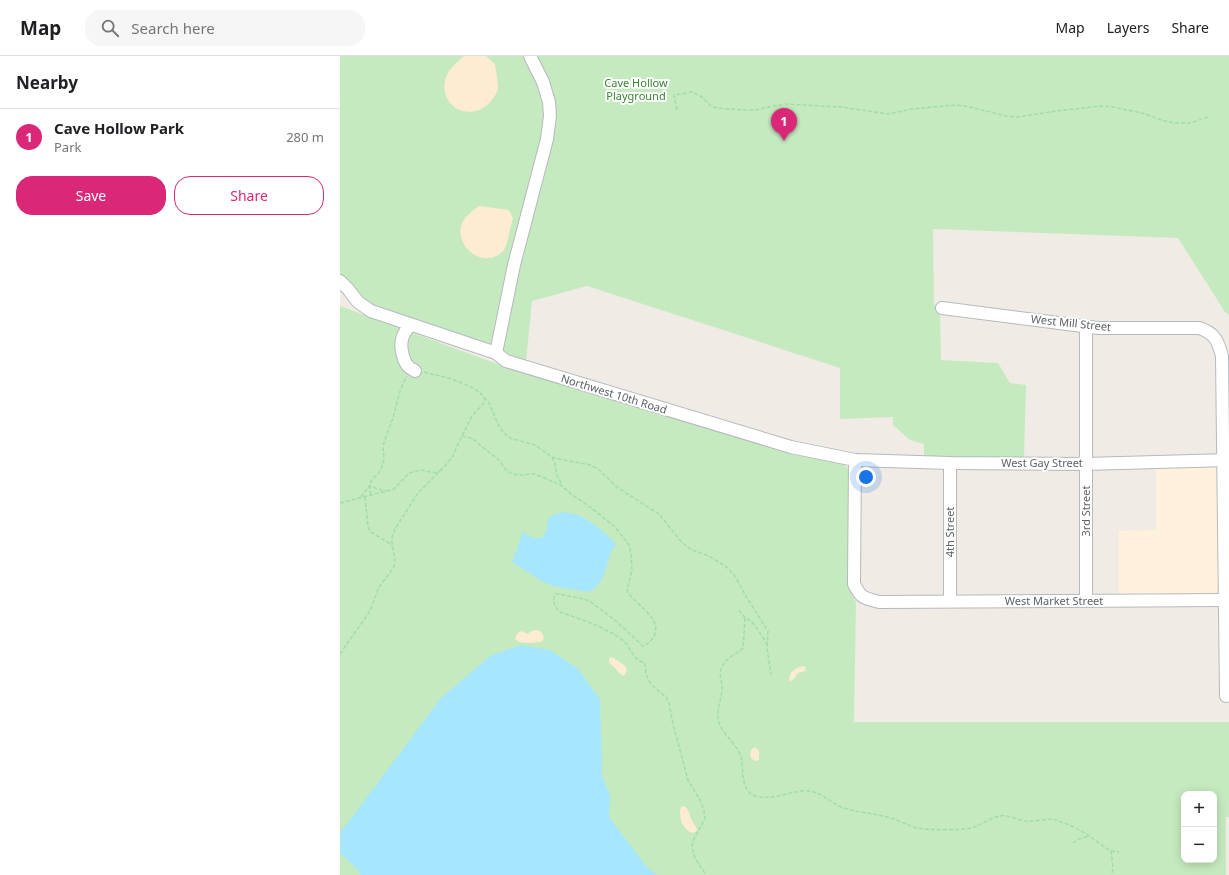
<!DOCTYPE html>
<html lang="en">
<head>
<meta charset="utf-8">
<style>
  :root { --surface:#fff; --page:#f6f6f6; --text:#202124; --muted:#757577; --line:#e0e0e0; --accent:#db2777 }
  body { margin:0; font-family:"Noto Sans",sans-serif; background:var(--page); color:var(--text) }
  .controls { position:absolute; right:12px; bottom:12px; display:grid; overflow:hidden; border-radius:8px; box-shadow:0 2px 10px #0003 }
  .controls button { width:36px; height:36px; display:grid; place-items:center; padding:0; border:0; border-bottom:1px solid var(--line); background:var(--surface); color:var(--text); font:20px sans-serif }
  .you { position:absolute; left:526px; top:421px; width:14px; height:14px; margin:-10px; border:3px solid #fff; border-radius:50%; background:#1a73e8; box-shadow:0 0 0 6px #1a73e833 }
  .badge { display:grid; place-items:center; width:26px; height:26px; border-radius:50%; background:var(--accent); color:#fff; font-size:13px; font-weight:700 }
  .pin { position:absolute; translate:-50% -33px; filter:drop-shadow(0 1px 2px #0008) }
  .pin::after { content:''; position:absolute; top:21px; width:14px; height:12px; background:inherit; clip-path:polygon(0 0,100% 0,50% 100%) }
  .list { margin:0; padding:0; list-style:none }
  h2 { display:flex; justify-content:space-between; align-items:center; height:52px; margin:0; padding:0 16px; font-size:17px }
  h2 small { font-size:13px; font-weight:400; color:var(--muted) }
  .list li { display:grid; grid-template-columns:26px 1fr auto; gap:12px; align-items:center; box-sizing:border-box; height:56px; padding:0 16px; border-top:1px solid var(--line) }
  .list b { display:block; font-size:15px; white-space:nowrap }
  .list p { margin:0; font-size:13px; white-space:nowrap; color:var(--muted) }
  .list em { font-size:13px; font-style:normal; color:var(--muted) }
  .actions { display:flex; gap:8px; padding:12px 16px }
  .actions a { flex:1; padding:9px 0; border:1px solid var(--accent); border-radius:16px; text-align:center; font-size:14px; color:var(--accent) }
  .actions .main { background:var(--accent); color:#fff }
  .icon { flex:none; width:22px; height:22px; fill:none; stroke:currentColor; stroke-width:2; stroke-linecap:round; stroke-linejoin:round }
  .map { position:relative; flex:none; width:889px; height:819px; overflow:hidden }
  header { display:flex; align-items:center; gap:24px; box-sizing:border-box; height:56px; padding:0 20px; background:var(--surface); border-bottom:1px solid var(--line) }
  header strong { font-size:19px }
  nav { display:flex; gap:22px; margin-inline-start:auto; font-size:14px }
  .search { width:280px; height:36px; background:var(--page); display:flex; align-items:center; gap:10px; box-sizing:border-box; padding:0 14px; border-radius:16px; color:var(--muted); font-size:15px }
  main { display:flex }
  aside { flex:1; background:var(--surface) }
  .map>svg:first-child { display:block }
  .commercial { fill:#fff1db }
  .green { fill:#c6eabf; fill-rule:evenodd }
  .sand { fill:#fdecd2 }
  .water { fill:#a6e6ff }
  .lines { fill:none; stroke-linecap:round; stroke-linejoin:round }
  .minor-casing { stroke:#b5b9bd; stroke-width:14 }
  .path { stroke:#a1dda7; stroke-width:1.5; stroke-dasharray:4 2; stroke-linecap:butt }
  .minor { stroke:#fff; stroke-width:12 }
  .labels { text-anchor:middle; stroke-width:4; stroke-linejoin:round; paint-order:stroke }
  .park-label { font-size:11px; fill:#37842e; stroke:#fff }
  .street-label { font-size:11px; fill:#5c6266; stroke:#fff }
</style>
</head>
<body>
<header>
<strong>Map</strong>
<div class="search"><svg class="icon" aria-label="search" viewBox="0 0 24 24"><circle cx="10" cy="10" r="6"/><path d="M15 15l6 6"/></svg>Search here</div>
<nav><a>Map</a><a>Layers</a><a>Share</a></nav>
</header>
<main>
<aside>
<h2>Nearby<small></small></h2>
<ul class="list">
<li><span class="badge">1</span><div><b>Cave Hollow Park</b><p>Park</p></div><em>280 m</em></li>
</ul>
<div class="actions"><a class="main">Save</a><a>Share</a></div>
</aside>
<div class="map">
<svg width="889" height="819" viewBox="0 0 889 819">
  <rect width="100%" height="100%" fill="#f0ece5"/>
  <path class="commercial" d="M877 410 878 414 879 539 779 542V475L816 474V411Z"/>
  <g class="green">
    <path d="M0 0H889V259L885 256 838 182 593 173 594 248 600 255 601 304 658 307 670 327 686 329 684 403H584V388L570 384 553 369V361L500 363V312L247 230 192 245 186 305 31 255 0 225Z"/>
    <path d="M0 250 160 309 446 396 503 408 508 412 510 417 509 530 512 539 516 546 514 666H889V761H886V819H0ZM844 738H874V804H844Z"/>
  </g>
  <g class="sand">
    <path d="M126 0H146L155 8C156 16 158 25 158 33 157 37 153 43 150 46 128 70 93 46 108 17 111 11 118 6 122 1Z"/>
    <path d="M139 150 169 154 173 162C171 168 167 190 164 194 144 216 111 189 123 165 127 159 133 154 139 150Z"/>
    <path d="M196 574C202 575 205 579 203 585 195 587 181 589 175 583 176 579 177 577 181 575L188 578 191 575Z"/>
    <path d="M272 601 281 607 286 611 287 614 284 620 280 618C277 612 271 610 269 605V602Z"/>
    <path d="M464 610 466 612 465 615C455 618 459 616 453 624L451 625 449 624C449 616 456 611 464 610Z"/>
    <path d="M413 692H416L419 695V704L416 705C411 703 409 700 411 695Z"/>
    <path d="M344 750C350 754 349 759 352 765 354 769 356 770 357 774L355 776 352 777C342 773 338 760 341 751Z"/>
  </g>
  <g class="water">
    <path d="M224 456C228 457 233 457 237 459 250 464 266 477 276 488 264 502 269 528 248 536L213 530 203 526 172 506 183 476 193 482H202L206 475 208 464 213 459Z"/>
    <path d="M180 589 210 594 238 613 260 643 262 720 270 739 269 761 306 810 317 819H21L17 813 0 797V777L101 642 150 600Z"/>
  </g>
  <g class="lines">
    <defs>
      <g id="minor">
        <path d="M0 225 8 233 18 246 31 255 156 297 166 305 451 391 515 404 610 407 745 408 889 404"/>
        <path d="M602 252 758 272H859C875 277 878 285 882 300L886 640"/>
        <path d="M70 269C67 273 63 278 62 283 60 291 63 306 69 311 71 313 73 313 75 315"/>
        <path d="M746 270V544"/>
        <path d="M156 297 174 209 207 83 210 60 209 46 203 26 190 0"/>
        <path d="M515 404 514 528C521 542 523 542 539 546L889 544"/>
        <path d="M610 407V545"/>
      </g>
    </defs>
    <use href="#minor" class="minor-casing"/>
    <g class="path">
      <path d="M337 54 334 39 352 36 362 41 371 50 377 52 403 54H415L444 48 501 51 548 58 572 53 616 49 630 51 666 60 676 61 717 55 761 50 773 51 802 57 824 65 835 67H850L868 61"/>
      <path d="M84 316 112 323 131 331 139 336 149 347 158 368 163 376 170 382 195 389 212 401 224 404 251 409 258 413 278 432 319 458 339 483 346 490 352 494 369 500 388 512 395 520 407 542 428 575 427 592 431 619"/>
      <path d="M122 380 132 382 140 389 159 404 166 414 172 418 178 419 195 418 207 423 222 430 231 438 250 451 275 471 289 489 291 497 292 514 287 535C295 549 325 563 313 582 310 586 308 588 303 590L276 565 251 546 244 543 219 538H215C212 546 215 551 220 556 238 562 264 571 280 582 292 590 290 603 305 607L306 618 309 625 314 631 326 641 329 647 333 668 348 724 360 744 364 755 365 762 353 785 352 791 355 802 366 819"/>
      <path d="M212 401 215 408 217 419 222 429"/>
      <path d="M31 439C26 419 40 423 43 407 45 402 43 396 43 391 45 381 50 371 53 362 57 348 59 333 67 320"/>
      <path d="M21 441 29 430 42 434 46 435"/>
      <path d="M25 441 28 471 31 476 52 489"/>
      <path d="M0 447 54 433 69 417 81 414 96 417 100 415"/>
      <path d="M399 554 405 562 411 565 416 571 427 588"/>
      <path d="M405 562 403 592C397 598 387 601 383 609 378 616 381 621 382 629 383 645 372 657 382 673 388 683 397 689 401 701 404 712 400 733 413 739 430 747 452 733 469 735 483 737 492 748 504 752 517 756 530 757 543 760 555 762 566 769 577 772 589 774 624 775 634 771 643 768 650 762 659 760 667 758 678 764 686 765 695 766 704 763 713 763 717 764 721 766 724 767 742 773 755 785 771 795L773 810 772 819"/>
      <path d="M0 598 30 555 39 531 54 511 55 504 52 489V481L55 473 78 437 104 411 113 400 117 390 132 360 144 347 145 342"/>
      <path d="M733 787 739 783 749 780"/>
      <path d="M771 795 779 796"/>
    </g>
    <use href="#minor" class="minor"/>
  </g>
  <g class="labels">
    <g class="park-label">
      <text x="296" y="31">Cave Hollow<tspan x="296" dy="13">Playground</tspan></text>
    </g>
    <g class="street-label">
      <text transform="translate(731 267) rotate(6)" y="4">West Mill Street</text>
      <text transform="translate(274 338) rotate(17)" y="4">Northwest 10th Road</text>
      <text x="702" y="411">West Gay Street</text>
      <text transform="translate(746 455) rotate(-90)" y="4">3rd Street</text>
      <text transform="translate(610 476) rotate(-90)" y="4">4th Street</text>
      <text x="714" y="549">West Market Street</text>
    </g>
  </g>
</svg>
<div class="controls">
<button>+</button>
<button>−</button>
</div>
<div class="you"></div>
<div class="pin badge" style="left:444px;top:85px">1</div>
</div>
</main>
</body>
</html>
